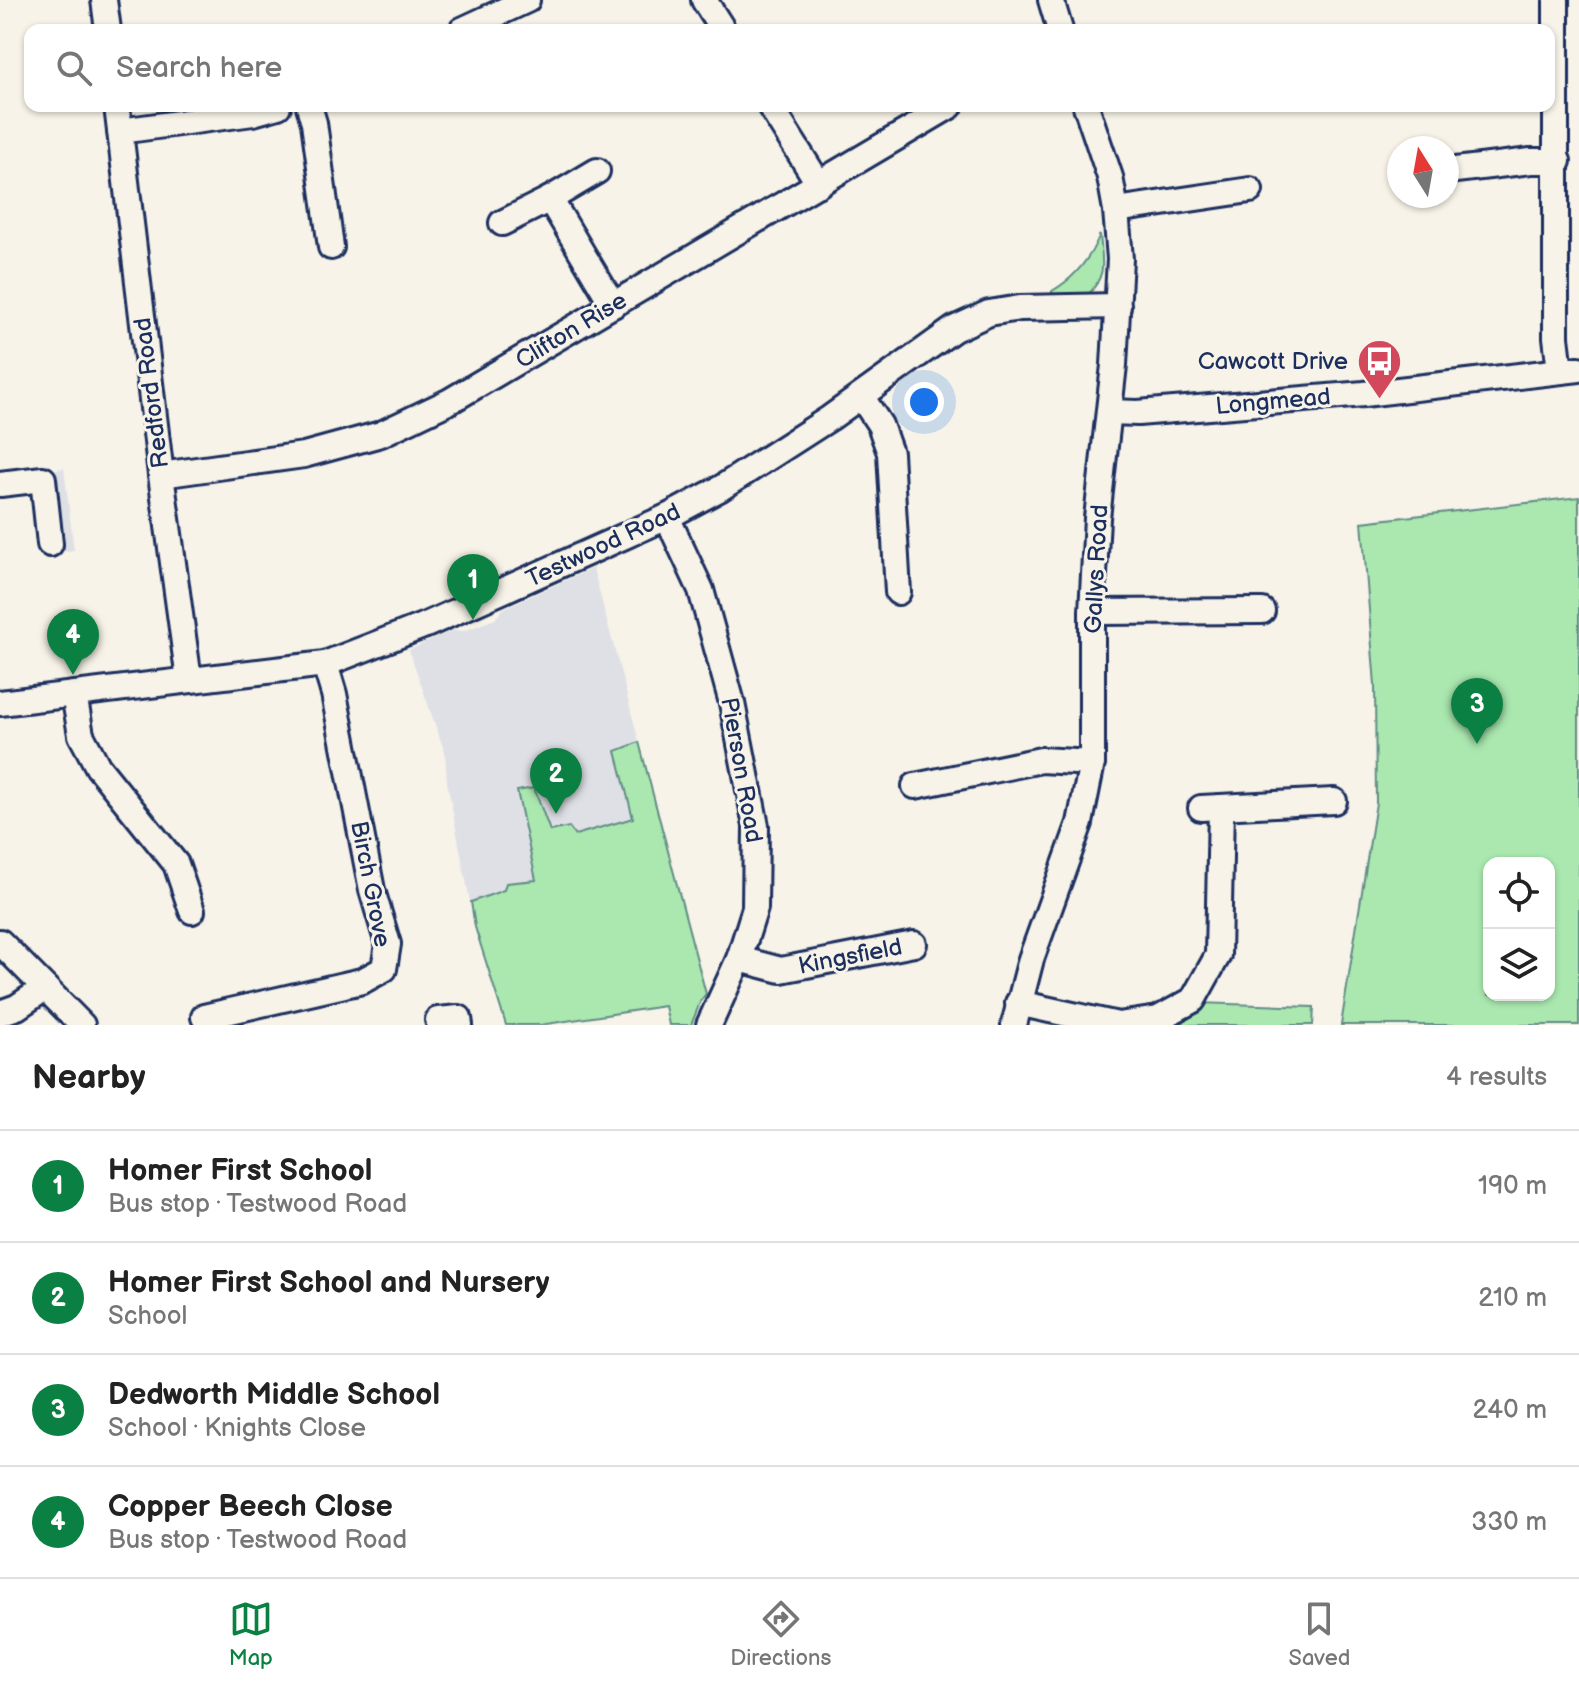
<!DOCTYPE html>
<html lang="en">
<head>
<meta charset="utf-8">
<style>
  :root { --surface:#fff; --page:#f6f6f6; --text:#222; --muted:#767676; --line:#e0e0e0; --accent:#0b8043 }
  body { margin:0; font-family:"Balsamiq Sans",sans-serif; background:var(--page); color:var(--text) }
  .controls { position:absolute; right:24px; bottom:24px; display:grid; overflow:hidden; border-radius:16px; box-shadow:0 2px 6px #0004 }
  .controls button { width:72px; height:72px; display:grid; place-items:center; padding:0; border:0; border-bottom:2px solid var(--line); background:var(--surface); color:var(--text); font:40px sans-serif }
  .compass { position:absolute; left:1387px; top:136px; width:72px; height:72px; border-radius:50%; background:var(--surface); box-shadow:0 2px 6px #0004; rotate:349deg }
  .you { position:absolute; left:924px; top:402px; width:28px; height:28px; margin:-20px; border:6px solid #fff; border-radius:50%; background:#1a73e8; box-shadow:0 0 0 12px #1a73e833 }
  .badge { display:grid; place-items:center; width:52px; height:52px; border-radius:50%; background:var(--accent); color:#fff; font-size:26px; font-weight:700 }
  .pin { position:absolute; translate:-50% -66px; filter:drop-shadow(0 2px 4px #0008) }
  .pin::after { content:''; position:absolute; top:42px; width:28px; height:24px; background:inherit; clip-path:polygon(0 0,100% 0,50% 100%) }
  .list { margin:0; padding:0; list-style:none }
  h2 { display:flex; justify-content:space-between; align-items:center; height:104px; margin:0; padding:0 32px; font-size:34px }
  h2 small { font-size:26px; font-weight:400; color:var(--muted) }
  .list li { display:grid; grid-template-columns:52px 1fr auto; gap:24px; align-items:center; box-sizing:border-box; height:112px; padding:0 32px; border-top:2px solid var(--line) }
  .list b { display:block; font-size:30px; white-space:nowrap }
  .list p { margin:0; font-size:26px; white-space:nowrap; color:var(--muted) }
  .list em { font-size:26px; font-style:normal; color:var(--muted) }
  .icon { flex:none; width:44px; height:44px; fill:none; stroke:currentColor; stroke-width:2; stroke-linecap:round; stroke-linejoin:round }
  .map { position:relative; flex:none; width:1579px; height:1025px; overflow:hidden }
  .search { position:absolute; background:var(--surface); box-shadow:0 2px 6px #0004; left:24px; right:24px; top:24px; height:88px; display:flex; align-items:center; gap:20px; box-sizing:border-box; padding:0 28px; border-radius:16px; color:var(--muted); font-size:30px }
  .sheet { height:552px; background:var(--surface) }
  nav { display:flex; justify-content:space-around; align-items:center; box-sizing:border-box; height:112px; border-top:2px solid var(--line); background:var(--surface); font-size:22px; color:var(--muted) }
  nav a { display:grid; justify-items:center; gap:4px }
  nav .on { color:var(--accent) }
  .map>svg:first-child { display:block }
  .built { fill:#dfe0e6 }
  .green { fill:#aae8af; stroke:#628c86; stroke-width:2; fill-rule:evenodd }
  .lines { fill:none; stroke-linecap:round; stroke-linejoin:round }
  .minor-casing { stroke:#1b2f5e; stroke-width:30 }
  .minor { stroke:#f7f3e8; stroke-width:24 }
  .labels { text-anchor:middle; stroke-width:6; stroke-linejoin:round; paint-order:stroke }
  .street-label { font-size:24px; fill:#1b2f5e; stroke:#f7f3e8 }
  .poi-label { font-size:24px; fill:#1b2f5e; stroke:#f7f3e8; text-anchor:end }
</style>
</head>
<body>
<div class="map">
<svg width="1579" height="1025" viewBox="0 0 1579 1025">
  <rect width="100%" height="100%" fill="#f7f3e8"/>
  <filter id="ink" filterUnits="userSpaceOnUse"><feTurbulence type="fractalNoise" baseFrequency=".0125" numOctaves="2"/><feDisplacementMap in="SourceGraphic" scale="16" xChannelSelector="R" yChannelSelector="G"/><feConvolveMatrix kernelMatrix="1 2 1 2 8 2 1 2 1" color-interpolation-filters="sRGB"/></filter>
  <g filter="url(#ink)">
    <g class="built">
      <path d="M64 468 74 550 39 555 32 498 27 493H18L16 475Z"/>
      <path d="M593 568 706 994 665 1006 540 1025H506L475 927 447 782 445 753 409 650 453 630 463 631 495 619 504 608Z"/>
    </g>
    <g class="green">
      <path d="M1100 234C1102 263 1108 274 1087 296H1052V291C1075 278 1090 259 1100 234Z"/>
      <path d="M1579 497V1025H1341L1376 803 1375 685 1362 522ZM1549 863V995H1489V863Z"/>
      <path d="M639 742 706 994 701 1000 691 1025H669L665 1006 540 1025H506L475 927 471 902 504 890 506 883 536 880 517 791 534 788 550 831 569 827 575 835 633 818 616 751Z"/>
      <path d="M1198 1003 1314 1007 1313 1025H1183L1185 1012Z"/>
    </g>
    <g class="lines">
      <defs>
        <g id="minor">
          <path d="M104 0 108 30"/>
          <path d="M704 0 723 30"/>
          <path d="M1051 0 1060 30"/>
          <path d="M1556 0V337L1560 371"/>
          <path d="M462 30 527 0"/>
          <path d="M117 106 161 475 189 680"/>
          <path d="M309 106 314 123 331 247"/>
          <path d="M770 106 819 184"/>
          <path d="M120 131 253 113 278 106"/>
          <path d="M1447 171 1531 161H1558"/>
          <path d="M550 199 613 305"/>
          <path d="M1116 210 1250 190"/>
          <path d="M502 223 550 199 597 171"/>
          <path d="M861 396 880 425 890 453 898 592"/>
          <path d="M1109 412 1138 413 1364 394 1579 369"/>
          <path d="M161 475 304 455 381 434 450 401 950 106"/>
          <path d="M0 484 43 479 50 544"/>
          <path d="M667 517 701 590 732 703 756 826 755 908 739 959 709 1025"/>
          <path d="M1092 612 1262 611"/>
          <path d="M74 694 81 735 98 767 176 864 192 911"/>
          <path d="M0 703 325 664 428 624 667 517 721 488 830 418 954 329 989 313 1020 308 1118 306"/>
          <path d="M915 786 1041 760 1092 763"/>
          <path d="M1201 808 1334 801"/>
          <path d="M0 942 82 1025"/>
          <path d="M739 959 781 970 914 944"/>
          <path d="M1018 1003 1118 1025 1158 1019 1193 1000 1218 955 1221 807"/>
          <path d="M0 1013 17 1007 45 988"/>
          <path d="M204 1017 362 981 384 969 388 944 372 890 334 694 325 664"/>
          <path d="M438 1020 459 1018 460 1025"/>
          <path d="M1014 1025 1031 959 1080 823 1092 763V612L1097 518 1114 365 1120 259 1116 210 1110 177 1086 106"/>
        </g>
      </defs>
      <use href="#minor" class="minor-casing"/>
      <use href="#minor" class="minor"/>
    </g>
  </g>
  <defs>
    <symbol id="bus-pin" viewBox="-11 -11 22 30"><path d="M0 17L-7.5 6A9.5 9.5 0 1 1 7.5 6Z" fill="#d1495b" stroke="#f7f3e8"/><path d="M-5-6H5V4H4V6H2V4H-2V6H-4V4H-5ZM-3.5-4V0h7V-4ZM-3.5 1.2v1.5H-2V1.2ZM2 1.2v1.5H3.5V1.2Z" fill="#fff"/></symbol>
  </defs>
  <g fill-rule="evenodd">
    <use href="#bus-pin" x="1354" y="336" width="51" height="69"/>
  </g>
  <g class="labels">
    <g class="street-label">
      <text transform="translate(571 330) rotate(-31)" y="8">Clifton Rise</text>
      <text transform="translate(151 393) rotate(-97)" y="8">Redford Road</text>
      <text transform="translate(1273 401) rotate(-5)" y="8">Longmead</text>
      <text transform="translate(603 545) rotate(-25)" y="8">Testwood Road</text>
      <text transform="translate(1096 569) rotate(-87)" y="8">Gallys Road</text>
      <text transform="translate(742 770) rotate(80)" y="8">Pierson Road</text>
      <text transform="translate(371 884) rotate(79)" y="8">Birch Grove</text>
      <text transform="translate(850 956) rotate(-11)" y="8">Kingsfield</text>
    </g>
    <g class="poi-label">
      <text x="1348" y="369">Cawcott Drive</text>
    </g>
  </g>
</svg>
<div class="controls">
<button><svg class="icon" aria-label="locate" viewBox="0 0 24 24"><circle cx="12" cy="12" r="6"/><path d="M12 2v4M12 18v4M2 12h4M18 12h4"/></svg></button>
<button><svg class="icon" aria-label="layers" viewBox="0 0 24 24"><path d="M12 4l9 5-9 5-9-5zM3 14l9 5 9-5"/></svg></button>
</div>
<svg class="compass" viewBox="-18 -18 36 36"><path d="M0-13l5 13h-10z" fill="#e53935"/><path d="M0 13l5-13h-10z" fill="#767676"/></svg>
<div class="you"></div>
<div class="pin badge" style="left:473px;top:620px">1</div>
<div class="pin badge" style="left:556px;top:814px">2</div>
<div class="pin badge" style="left:1477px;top:744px">3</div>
<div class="pin badge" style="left:73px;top:675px">4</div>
<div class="search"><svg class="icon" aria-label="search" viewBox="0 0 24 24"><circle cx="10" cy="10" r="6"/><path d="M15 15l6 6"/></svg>Search here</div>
</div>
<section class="sheet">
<h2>Nearby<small>4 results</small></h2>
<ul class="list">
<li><span class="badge">1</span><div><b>Homer First School</b><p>Bus stop · Testwood Road</p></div><em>190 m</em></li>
<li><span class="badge">2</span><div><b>Homer First School and Nursery</b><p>School</p></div><em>210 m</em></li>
<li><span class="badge">3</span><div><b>Dedworth Middle School</b><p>School · Knights Close</p></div><em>240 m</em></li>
<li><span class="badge">4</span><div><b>Copper Beech Close</b><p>Bus stop · Testwood Road</p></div><em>330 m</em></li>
</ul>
</section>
<nav>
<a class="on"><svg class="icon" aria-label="map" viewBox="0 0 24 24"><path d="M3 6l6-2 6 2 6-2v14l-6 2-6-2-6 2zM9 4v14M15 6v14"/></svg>Map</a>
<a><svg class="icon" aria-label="directions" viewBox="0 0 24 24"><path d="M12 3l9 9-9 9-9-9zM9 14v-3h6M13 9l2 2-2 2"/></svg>Directions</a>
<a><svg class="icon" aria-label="saved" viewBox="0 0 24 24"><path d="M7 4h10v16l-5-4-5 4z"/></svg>Saved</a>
</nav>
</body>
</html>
